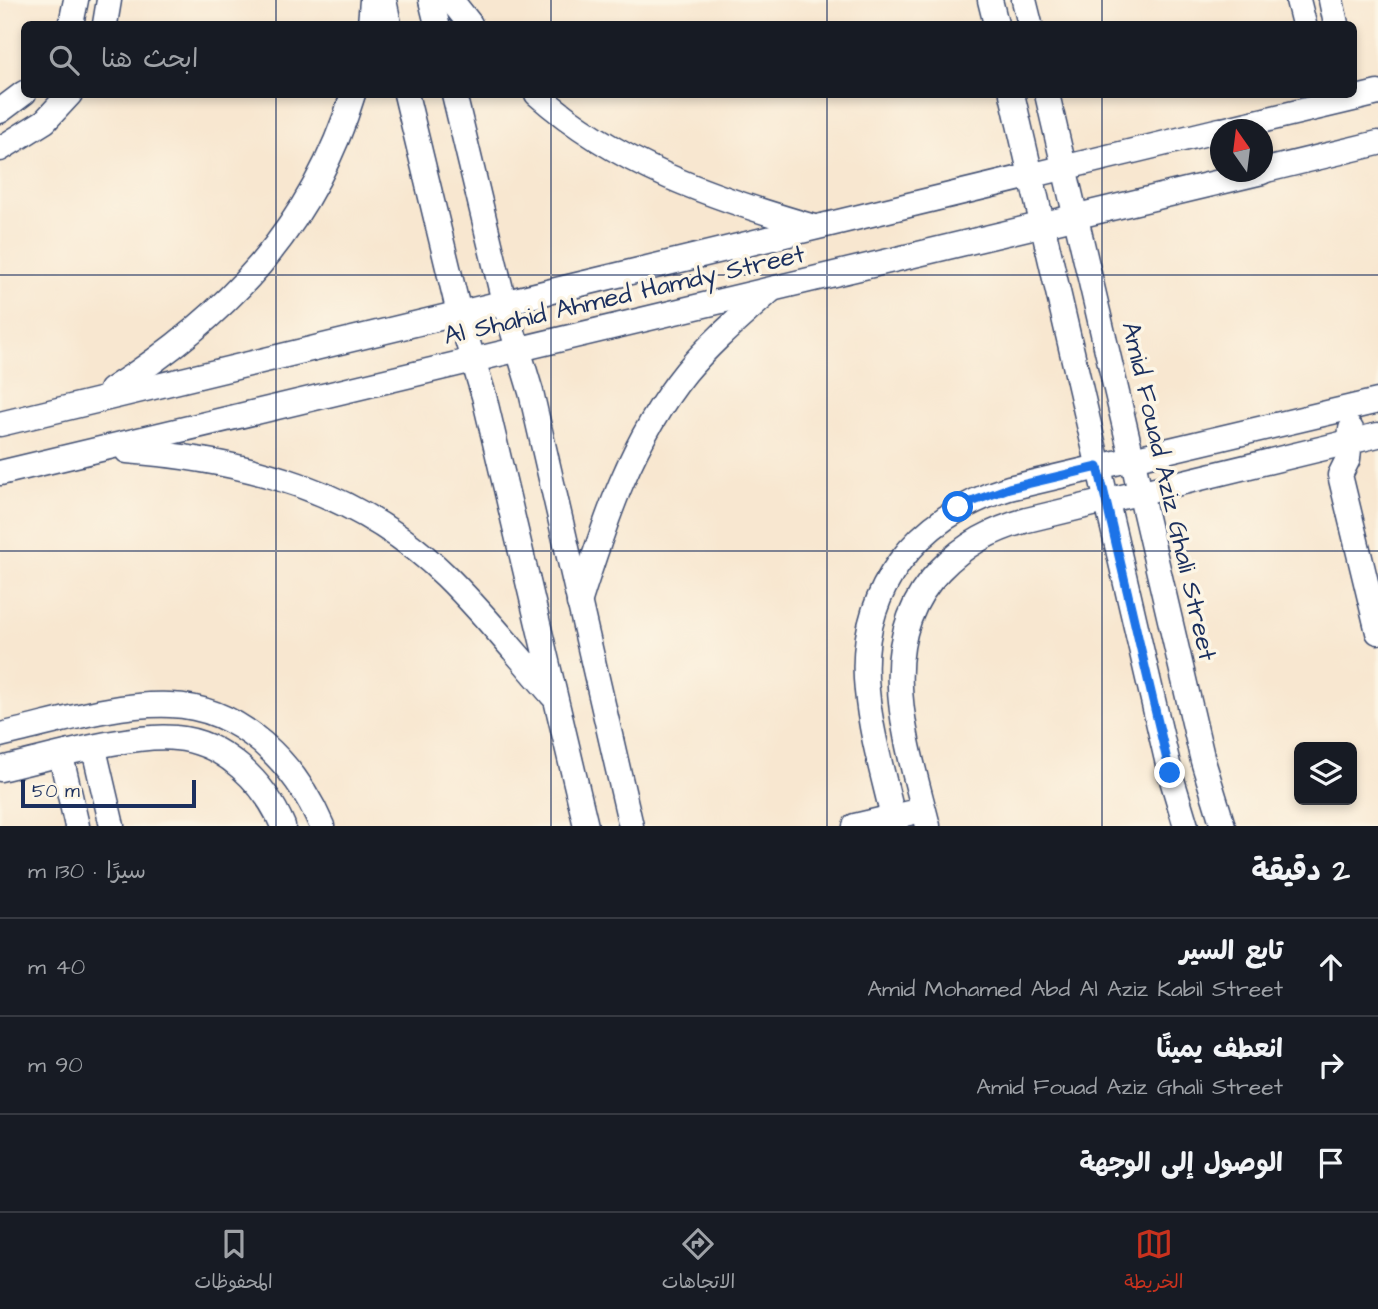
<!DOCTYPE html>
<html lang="ar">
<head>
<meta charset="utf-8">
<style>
  :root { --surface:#171b24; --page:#242831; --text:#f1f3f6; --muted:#9ea1a6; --line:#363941; --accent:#c8321e }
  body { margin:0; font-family:"Architects Daughter","Playpen Sans Arabic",sans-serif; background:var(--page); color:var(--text); direction:rtl }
  .controls { position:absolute; right:21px; bottom:21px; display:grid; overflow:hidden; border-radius:10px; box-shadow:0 4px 10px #0003 }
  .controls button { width:63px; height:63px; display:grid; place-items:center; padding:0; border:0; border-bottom:2px solid var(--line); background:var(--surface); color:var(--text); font:35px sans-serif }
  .compass { position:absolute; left:1210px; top:119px; width:63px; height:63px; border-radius:50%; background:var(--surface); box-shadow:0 4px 10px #0003; rotate:346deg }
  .scale { position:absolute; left:21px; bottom:18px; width:175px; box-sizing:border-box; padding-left:7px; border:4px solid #1b2f5e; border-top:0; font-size:19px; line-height:24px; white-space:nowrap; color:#1b2f5e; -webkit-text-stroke:5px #fcf5e5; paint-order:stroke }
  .stop { position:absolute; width:21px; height:21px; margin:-16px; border:5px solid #1a73e8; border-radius:50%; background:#fff }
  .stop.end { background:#1a73e8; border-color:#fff; box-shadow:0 2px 7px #0008 }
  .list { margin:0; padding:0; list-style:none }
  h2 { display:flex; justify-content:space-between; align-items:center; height:91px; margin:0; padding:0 28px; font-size:30px }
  h2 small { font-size:23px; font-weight:400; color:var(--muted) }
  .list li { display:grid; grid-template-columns:46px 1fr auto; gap:21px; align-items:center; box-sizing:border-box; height:98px; padding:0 28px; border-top:2px solid var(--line) }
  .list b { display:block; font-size:26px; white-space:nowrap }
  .list p { margin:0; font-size:23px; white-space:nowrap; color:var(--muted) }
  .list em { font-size:23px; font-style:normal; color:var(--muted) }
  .icon { flex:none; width:38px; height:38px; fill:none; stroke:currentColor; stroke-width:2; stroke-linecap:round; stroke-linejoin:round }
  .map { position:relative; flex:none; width:1378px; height:826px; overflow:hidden; direction:ltr }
  .search { position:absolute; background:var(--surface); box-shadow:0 4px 10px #0003; left:21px; right:21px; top:21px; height:77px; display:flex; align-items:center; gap:18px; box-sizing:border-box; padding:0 24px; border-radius:10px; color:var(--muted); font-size:26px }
  .sheet { height:385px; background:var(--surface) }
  nav { display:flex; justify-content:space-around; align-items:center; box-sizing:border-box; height:98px; border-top:2px solid var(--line); background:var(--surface); font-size:19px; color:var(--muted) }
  nav a { display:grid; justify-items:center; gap:4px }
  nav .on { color:var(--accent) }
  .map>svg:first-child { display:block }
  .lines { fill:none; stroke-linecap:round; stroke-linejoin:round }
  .minor-casing { stroke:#3c4b6f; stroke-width:27 }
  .minor { stroke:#fff; stroke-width:24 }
  .route { stroke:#1a73e8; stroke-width:9 }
  .grid { fill:none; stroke:#1b2f5e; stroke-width:2; stroke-opacity:0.55 }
  .labels { text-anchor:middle; stroke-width:7; stroke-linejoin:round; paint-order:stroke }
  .street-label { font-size:26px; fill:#1b2f5e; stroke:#fcf5e5 }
</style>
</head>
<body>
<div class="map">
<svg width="1378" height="826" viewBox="0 0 1378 826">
  <rect width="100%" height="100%" fill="#fcf5e5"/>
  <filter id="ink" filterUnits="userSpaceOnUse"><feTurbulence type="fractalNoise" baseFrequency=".0143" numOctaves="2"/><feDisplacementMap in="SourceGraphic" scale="14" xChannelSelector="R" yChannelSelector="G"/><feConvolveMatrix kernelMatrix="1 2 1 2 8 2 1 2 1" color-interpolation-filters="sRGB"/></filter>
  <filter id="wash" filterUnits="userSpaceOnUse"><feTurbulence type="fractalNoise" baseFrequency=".00686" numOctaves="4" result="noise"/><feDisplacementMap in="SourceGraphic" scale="28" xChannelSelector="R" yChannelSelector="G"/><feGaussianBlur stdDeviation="1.57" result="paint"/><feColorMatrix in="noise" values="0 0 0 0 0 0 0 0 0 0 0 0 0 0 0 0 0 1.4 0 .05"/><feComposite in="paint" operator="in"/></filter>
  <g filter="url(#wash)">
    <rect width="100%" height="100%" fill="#f8e7d0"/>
  </g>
  <g filter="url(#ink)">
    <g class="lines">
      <defs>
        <g id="minor">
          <path d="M384 0 389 24"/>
          <path d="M431 0 437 24"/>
          <path d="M451 0 470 24"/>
          <path d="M990 0 996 24"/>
          <path d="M1024 0 1030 24"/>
          <path d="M1298 0 1304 24"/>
          <path d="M1331 0 1336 24"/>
          <path d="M71 24 76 0"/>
          <path d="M105 24 109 0"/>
          <path d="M370 24 372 0"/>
          <path d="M406 94 459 313 484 396 586 826"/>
          <path d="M454 94 504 302 531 392 631 826"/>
          <path d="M537 94C617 165 714 198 814 227"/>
          <path d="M1012 94 1170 773 1186 826"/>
          <path d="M1047 94 1203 761 1223 826"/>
          <path d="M0 111 24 93"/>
          <path d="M1223 130 1378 93"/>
          <path d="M0 149 45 121 70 94"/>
          <path d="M1262 171 1378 143"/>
          <path d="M111 390C226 317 312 228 353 94"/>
          <path d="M0 424 1220 130"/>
          <path d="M1351 429 1348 459 1340 475 1378 632"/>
          <path d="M127 451C246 460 358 490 446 576 484 613 517 655 552 695"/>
          <path d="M0 473 1262 172"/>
          <path d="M579 603C605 521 631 440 686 372 711 342 741 317 770 291"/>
          <path d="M0 735C55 723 113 703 170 705 241 707 296 765 322 826"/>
          <path d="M94 749 112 826"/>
          <path d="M61 756 77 826"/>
          <path d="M0 769C46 759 131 733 176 738 224 742 265 783 283 826"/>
          <path d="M855 826 910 813"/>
          <path d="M895 826C885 781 871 736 867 691 856 591 917 516 1009 488L1378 401"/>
          <path d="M928 826C907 742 871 641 940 570 965 544 992 530 1027 520L1378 435"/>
        </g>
      </defs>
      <use href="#minor" class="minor-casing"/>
      <use href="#minor" class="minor"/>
    </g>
  </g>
  <g class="lines" filter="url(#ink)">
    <path class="route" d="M958 507 1009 488 1098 467 1170 773"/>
  </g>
  <path class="grid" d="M276 0V24M551 0V24M827 0V24M1102 0V24M276 94V826M551 94V826M827 94V826M1102 94V826M0 275H1378M0 551H1378"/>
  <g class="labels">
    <g class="street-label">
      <text transform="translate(624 294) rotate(-13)" y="9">Al Shahid Ahmed Hamdy Street</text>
      <text transform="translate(1170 491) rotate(77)" y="9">Amid Fouad Aziz Ghali Street</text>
    </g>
  </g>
</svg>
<div class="controls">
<button><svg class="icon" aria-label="layers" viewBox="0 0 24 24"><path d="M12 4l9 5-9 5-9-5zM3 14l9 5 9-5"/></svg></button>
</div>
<svg class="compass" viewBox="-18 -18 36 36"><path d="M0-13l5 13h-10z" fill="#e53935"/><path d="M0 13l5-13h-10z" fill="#9ea1a6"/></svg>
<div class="scale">50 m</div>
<div class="stop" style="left:958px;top:507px"></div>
<div class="stop end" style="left:1170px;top:773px"></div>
<div class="search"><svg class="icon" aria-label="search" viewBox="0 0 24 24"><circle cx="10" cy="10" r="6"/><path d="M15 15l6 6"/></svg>ابحث هنا</div>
</div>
<section class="sheet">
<h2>2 دقيقة<small>سيرًا · 130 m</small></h2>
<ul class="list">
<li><svg class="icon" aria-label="ahead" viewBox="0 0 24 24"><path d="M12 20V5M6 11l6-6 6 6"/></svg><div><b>تابع السير</b><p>Amid Mohamed Abd Al Aziz Kabil Street</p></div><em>40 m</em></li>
<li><svg class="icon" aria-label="right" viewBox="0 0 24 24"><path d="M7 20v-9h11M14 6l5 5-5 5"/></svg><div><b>انعطف يمينًا</b><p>Amid Fouad Aziz Ghali Street</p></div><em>90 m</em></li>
<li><svg class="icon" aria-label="arrive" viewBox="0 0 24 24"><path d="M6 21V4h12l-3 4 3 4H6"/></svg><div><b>الوصول إلى الوجهة</b></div></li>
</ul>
</section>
<nav>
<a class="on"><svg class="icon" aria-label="map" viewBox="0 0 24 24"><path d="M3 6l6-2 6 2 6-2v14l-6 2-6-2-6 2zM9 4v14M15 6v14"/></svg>الخريطة</a>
<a><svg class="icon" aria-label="directions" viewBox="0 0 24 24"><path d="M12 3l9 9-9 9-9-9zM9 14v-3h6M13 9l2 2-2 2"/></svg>الاتجاهات</a>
<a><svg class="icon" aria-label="saved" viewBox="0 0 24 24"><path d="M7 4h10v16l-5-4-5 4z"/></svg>المحفوظات</a>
</nav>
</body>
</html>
